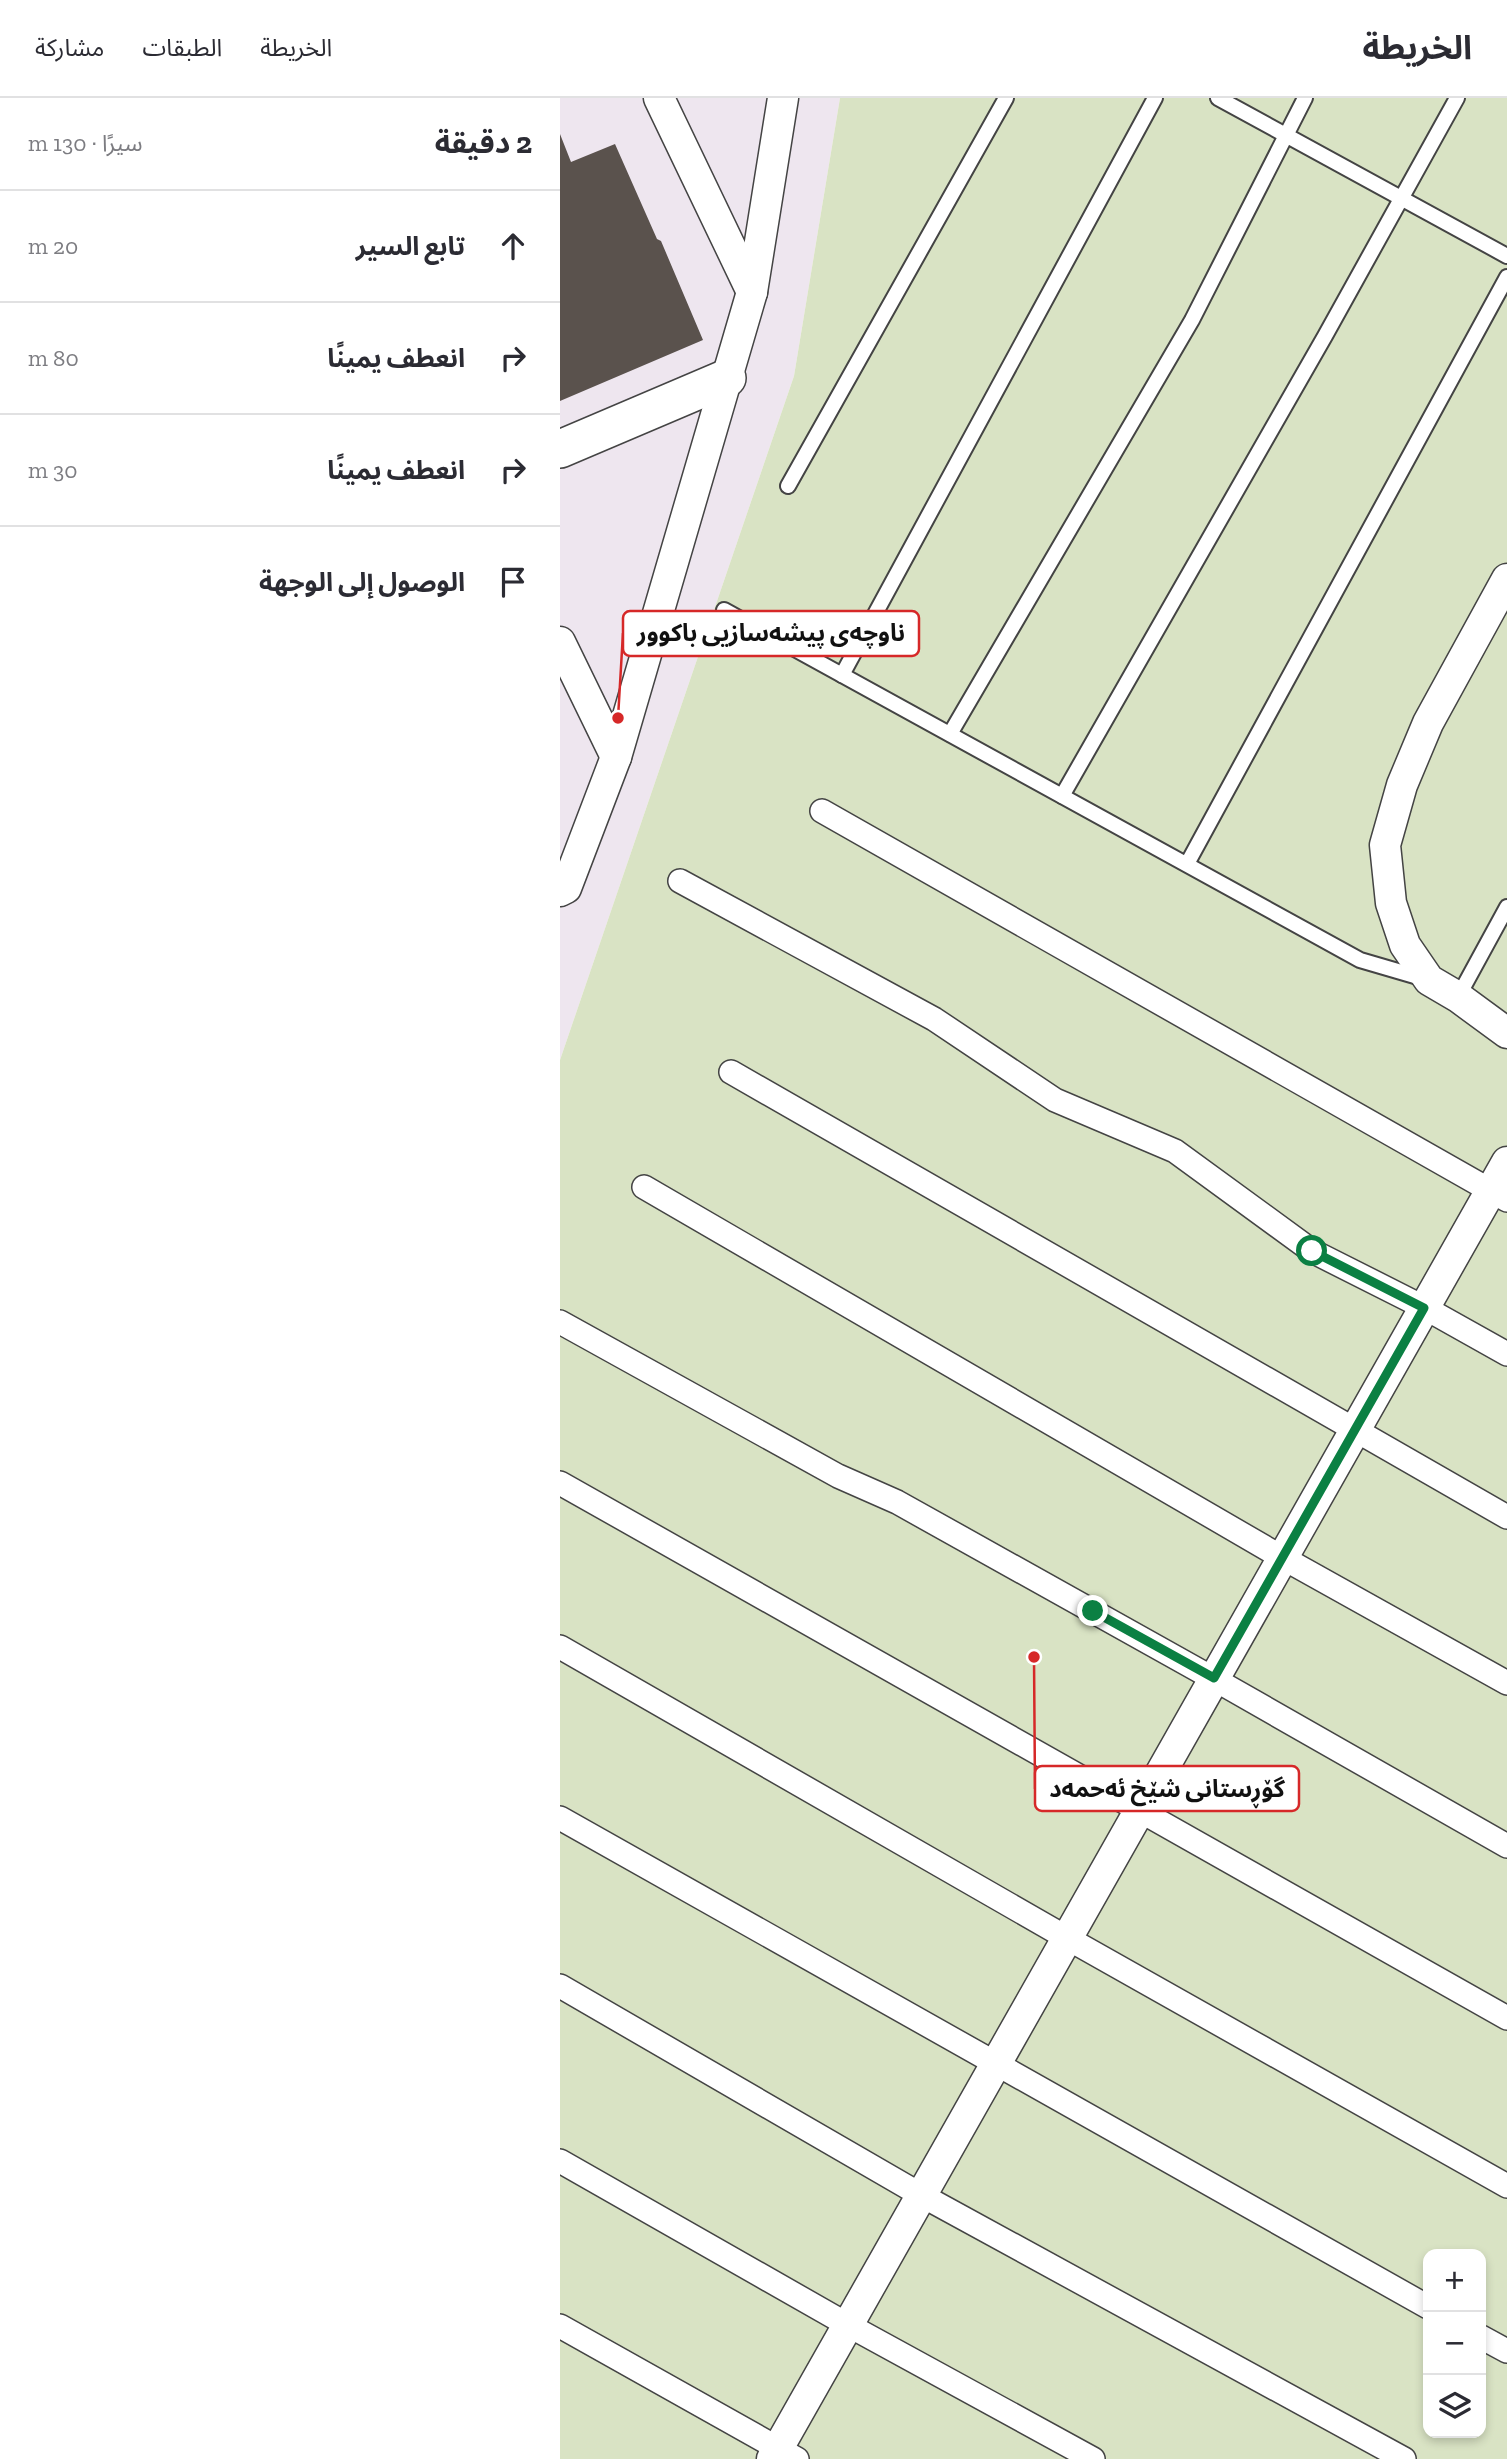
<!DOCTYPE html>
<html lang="ar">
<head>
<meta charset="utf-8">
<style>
  :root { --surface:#fff; --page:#f7f7f7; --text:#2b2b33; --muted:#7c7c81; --line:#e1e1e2 }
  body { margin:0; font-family:"Zilla Slab","Noto Sans Arabic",serif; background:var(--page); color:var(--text); direction:rtl }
  .controls { position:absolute; right:21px; bottom:21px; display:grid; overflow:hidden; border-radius:14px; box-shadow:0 4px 10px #0003 }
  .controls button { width:63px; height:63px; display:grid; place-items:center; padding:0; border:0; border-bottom:2px solid var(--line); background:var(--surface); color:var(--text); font:35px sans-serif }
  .stop { position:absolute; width:21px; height:21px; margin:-16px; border:5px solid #0b8043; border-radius:50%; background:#fff }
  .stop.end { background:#0b8043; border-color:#fff; box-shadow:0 2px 7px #0008 }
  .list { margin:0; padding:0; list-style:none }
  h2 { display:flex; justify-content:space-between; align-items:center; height:91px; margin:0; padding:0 28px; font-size:30px }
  h2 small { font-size:23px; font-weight:400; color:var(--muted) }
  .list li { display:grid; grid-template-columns:46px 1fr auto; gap:21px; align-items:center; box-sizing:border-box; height:112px; padding:0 28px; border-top:2px solid var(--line) }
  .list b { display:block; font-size:26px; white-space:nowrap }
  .list em { font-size:23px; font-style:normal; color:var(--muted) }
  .icon { flex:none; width:38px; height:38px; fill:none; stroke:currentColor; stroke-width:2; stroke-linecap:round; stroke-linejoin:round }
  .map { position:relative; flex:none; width:947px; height:2361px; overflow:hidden; direction:ltr }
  header { display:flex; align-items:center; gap:42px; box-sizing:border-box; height:98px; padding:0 35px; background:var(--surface); border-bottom:2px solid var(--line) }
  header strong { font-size:33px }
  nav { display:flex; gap:38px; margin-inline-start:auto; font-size:24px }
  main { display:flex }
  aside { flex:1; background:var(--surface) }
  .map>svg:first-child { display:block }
  .industrial { fill:#eee6ef }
  .cemetery { fill:#d9e3c4; fill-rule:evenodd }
  .building { fill:#5a524d }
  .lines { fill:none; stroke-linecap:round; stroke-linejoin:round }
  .service-casing { stroke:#444; stroke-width:18 }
  .pedestrian-casing { stroke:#444; stroke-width:26 }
  .minor-casing { stroke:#444; stroke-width:33 }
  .tertiary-casing { stroke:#444; stroke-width:40 }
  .service { stroke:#fff; stroke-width:14 }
  .pedestrian { stroke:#fff; stroke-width:23 }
  .minor { stroke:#fff; stroke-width:30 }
  .tertiary { stroke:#fff; stroke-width:37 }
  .route { stroke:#0b8043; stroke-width:9 }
  .leader { fill:none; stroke:#d62828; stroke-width:2.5 }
  .callout-dot { fill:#d62828; stroke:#fff; stroke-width:2.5 }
  .callout { fill:#fff; stroke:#d62828; stroke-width:2.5 }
  .callout-label { font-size:24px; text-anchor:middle; font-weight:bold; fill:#111 }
</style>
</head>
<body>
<header>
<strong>الخريطة</strong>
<nav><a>الخريطة</a><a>الطبقات</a><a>مشاركة</a></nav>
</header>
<main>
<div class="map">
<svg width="947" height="2361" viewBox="0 0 947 2361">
  <rect width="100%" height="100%" fill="#fffdf5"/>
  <path class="industrial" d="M0 0H280L234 278 0 962Z"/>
  <path class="cemetery" d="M280 0H947V2361H0V962L234 278ZM868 2156H921V2335H868Z"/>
  <path class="building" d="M0 36 11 64 55 46 97 141 101 143 143 242 0 303Z"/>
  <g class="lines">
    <defs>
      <g id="service">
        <path d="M658 0 947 158"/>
        <path d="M228 388 446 0"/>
        <path d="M164 512 800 862 865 881"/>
        <path d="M282 577 595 0"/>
        <path d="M390 636 632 222 745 0"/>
        <path d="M502 698 765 238 897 0"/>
        <path d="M627 766 947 179"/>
        <path d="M898 899 947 809"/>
      </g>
      <g id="pedestrian">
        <path d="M262 713 947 1102"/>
        <path d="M120 783 374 921 495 1002 615 1053 752 1153 865 1210 947 1256"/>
        <path d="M171 974 947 1419"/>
        <path d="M84 1089 723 1460 947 1585"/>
        <path d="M0 1224 278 1378 337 1404 654 1581 947 1748"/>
        <path d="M0 1385 947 1920"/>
        <path d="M0 1549 507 1840 947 2088"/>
        <path d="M0 1720 868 2209"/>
        <path d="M0 1888 361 2097 844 2361"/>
        <path d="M0 2063 288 2227 533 2361"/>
        <path d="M0 2228 237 2361"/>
        <path d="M921 2239 947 2253"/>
      </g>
      <g id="minor">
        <path d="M99 0 192 194"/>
        <path d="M947 481 868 625 842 687 825 747 831 805 845 847 869 882 898 899 947 935"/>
        <path d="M0 544 56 659"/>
        <path d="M0 793 6 790 56 659 192 194 223 0"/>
        <path d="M212 2361 947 1064"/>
      </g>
      <path id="tertiary" d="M0 351 167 280"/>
    </defs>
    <use href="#service" class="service-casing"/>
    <use href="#pedestrian" class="pedestrian-casing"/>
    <use href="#minor" class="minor-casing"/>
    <use href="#tertiary" class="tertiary-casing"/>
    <use href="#service" class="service"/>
    <use href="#pedestrian" class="pedestrian"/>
    <use href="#minor" class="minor"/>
    <use href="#tertiary" class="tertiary"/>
  </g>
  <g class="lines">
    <path class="route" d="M533 1513 654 1580 864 1210 752 1153"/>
  </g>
  <path class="leader" d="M58 620L63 535M474 1559L475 1691"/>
  <g class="callout-dot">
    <circle cx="58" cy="620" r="7"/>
    <circle cx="474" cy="1559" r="7"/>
  </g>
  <g class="callout">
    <rect x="63" y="513" width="296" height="45" rx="7"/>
    <rect x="475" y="1668" width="264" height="45" rx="7"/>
  </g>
  <g class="callout-label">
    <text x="211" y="543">ناوچەی پیشەسازیی باکوور</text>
    <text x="607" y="1699">گۆڕستانی شێخ ئەحمەد</text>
  </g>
</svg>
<div class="controls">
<button>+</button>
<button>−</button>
<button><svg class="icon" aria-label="layers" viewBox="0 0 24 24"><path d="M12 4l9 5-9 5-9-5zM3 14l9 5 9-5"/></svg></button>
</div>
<div class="stop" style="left:752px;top:1153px"></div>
<div class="stop end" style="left:533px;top:1513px"></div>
</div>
<aside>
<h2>2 دقيقة<small>سيرًا · 130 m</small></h2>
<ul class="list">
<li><svg class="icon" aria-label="ahead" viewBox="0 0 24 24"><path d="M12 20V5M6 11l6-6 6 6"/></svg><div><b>تابع السير</b></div><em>20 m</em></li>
<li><svg class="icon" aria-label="right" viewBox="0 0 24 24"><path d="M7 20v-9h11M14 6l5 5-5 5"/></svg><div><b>انعطف يمينًا</b></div><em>80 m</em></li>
<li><svg class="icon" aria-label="right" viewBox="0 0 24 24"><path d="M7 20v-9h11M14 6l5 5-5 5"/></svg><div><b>انعطف يمينًا</b></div><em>30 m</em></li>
<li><svg class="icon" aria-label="arrive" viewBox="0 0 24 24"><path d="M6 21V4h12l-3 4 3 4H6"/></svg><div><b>الوصول إلى الوجهة</b></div></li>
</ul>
</aside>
</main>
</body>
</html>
